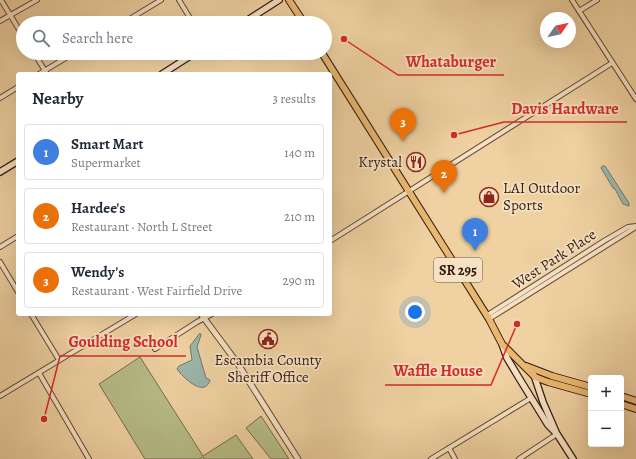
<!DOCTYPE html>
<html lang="en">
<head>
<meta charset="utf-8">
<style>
  :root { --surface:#fff; --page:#f2f2f3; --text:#1f2937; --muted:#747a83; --line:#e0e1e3; --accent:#8f2418 }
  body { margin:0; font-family:Alegreya,serif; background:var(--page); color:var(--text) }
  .controls { position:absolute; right:12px; bottom:12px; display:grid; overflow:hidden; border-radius:4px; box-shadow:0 4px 16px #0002 }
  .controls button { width:36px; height:36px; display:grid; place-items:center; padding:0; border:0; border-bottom:1px solid var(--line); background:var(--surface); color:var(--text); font:20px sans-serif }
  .compass { position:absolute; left:540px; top:12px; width:36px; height:36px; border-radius:50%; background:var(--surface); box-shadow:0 4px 16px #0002; rotate:56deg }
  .you { position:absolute; left:415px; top:312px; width:14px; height:14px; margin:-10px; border:3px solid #fff; border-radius:50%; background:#1a73e8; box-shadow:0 0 0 6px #1a73e833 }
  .badge { display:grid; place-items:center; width:26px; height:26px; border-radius:50%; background:var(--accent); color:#fff; font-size:13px; font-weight:700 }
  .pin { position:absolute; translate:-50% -33px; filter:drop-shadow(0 1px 2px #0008) }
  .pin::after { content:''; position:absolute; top:21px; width:14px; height:12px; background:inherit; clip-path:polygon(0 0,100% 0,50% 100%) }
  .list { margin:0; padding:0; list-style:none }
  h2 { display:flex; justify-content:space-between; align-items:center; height:52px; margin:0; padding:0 16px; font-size:17px }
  h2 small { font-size:13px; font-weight:400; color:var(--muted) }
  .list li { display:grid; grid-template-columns:26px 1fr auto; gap:12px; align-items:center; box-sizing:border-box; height:56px; margin:0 8px 8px; padding:0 8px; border:1px solid var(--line); border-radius:4px }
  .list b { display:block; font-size:15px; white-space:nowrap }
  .list p { margin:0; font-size:13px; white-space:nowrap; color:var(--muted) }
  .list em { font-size:13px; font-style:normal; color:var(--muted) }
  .icon { flex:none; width:22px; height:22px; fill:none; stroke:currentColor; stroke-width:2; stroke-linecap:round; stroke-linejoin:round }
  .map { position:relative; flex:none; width:636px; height:459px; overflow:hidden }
  .search { position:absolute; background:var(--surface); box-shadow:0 4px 16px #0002; left:16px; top:16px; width:316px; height:44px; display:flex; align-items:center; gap:10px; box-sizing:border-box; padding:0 14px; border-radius:22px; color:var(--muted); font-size:15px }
  .panel { position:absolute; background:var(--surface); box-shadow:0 4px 16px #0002; left:16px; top:72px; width:316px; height:244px; border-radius:4px }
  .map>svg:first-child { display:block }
  .green { fill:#b6bc87; stroke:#756c4c }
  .water { fill:#9bb6ac; stroke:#72786e }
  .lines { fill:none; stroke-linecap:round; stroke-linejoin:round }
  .minor-casing { stroke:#634835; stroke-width:6 }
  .tertiary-casing { stroke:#634835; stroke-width:7 }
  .secondary-casing { stroke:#341b11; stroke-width:8 }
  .primary-casing { stroke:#341b11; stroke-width:8 }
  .minor { stroke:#f5e1c3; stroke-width:4 }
  .tertiary { stroke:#f5e1c3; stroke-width:5 }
  .secondary { stroke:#f5e1c3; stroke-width:5.5 }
  .primary { stroke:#e8b871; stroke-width:6 }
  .labels { text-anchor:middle; stroke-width:3.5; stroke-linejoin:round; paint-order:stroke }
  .shield { fill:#f5e1c3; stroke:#6e5646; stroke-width:1 }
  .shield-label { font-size:14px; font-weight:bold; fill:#341b11 }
  .poi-label { font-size:15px; fill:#341b11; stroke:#f5e1c3; text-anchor:end }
  .street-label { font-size:15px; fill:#341b11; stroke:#f5e1c3 }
  .leader { fill:none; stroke:#d62828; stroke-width:1.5 }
  .callout-dot { fill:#d62828; stroke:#f5e1c3; stroke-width:1.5 }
  .callout-label { font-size:16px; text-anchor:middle; font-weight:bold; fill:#d62828; stroke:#f5e1c3; stroke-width:3.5; stroke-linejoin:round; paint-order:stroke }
</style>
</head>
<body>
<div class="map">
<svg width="636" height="459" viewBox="0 0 636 459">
  <rect width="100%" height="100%" fill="#efd1a2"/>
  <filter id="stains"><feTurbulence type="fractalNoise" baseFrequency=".005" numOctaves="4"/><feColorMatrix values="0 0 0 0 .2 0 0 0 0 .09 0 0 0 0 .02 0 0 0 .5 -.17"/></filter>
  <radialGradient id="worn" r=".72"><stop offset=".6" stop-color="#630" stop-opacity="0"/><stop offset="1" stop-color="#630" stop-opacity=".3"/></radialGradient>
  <g class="green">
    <path d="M140 357 203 456 236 435 253 459H204L203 457 199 459H145L99 384Z"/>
    <path d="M261 416 289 459H271L246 428Z"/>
  </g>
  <g class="water">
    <path d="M602 166H605L629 203V206L623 204 615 189 613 188 601 168Z"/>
    <path d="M200 333 201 335 197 347 206 378 210 380C205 398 183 378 177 369L179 366 192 360 190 346Z"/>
  </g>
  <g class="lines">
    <defs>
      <g id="minor">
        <path d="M1 0 23 36"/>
        <path d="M179 0 193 23"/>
        <path d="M572 0 636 99"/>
        <path d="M579 11 597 0"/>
        <path d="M0 21 37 0"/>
        <path d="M123 23 161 0"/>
        <path d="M34 53 47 74"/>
        <path d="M39 74 74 53"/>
        <path d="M0 98 18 87"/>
        <path d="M330 241 612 63"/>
        <path d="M0 247 18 236"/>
        <path d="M0 262 18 292"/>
        <path d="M31 314 59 360"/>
        <path d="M486 316 604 241 628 227 636 226"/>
        <path d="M489 319 636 227"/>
        <path d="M155 349 197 322 212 314"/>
        <path d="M39 373 89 459"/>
        <path d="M0 396 136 314"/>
        <path d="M449 448 455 459"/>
        <path d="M431 459 531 398"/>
        <path d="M519 459 557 434"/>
      </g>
      <path id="tertiary" d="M201 314 238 364 298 459"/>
      <g id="secondary">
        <path d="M243 23 279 0"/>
        <path d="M162 74 195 53"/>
        <path d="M0 172 18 161"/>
        <path d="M502 344 507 358 519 378 548 425 557 434 573 459"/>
        <path d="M534 375 543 402 556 432"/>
      </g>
      <g id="primary">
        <path d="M289 0 304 23"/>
        <path d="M322 53 489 319 502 344 535 377 548 382 591 394"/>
        <path d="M526 366 552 376 591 387"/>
        <path d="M621 396 636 401"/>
        <path d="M621 404 636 409"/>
      </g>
    </defs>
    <use href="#minor" class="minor-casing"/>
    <use href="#tertiary" class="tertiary-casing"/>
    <use href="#secondary" class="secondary-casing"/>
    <use href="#primary" class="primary-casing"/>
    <use href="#minor" class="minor"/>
    <use href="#tertiary" class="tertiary"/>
    <use href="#secondary" class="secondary"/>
    <use href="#primary" class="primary"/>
  </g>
  <defs>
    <symbol id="restaurant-ring" viewBox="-11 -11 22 22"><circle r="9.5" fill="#f5e1c3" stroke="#8f2418" stroke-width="1.5"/><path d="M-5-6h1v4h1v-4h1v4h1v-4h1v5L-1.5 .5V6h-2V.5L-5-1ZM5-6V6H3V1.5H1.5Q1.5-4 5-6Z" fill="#8f2418"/></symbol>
    <symbol id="shop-ring" viewBox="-11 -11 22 22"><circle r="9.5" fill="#f5e1c3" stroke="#8f2418" stroke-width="1.5"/><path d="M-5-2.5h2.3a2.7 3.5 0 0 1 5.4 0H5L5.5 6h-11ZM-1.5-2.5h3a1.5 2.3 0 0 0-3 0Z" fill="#8f2418"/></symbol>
    <symbol id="civic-ring" viewBox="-11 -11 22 22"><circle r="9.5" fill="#f5e1c3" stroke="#8f2418" stroke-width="1.5"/><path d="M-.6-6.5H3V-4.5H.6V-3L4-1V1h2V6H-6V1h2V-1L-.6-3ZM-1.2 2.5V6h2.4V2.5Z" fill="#8f2418"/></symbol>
  </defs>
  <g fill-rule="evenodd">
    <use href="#restaurant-ring" x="405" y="151" width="22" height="22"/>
    <use href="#shop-ring" x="478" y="186" width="22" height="22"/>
    <use href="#civic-ring" x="257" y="328" width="22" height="22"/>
  </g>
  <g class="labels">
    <rect class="shield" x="434" y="258" width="48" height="24" rx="3"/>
    <g class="shield-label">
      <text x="458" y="275">SR 295</text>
    </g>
    <g class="poi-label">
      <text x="402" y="167">Krystal</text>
      <text x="503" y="193" text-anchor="start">LAI Outdoor<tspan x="503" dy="17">Sports</tspan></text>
      <text x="268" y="365" text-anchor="middle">Escambia County<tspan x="268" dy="17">Sheriff Office</tspan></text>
    </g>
    <g class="street-label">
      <text transform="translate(554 259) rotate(-33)" y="5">West Park Place</text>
    </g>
  </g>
  <path class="leader" d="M344 39L398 75H504M454 135L504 122H627M44 419L60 356H186M517 324L491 385H385"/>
  <g class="callout-dot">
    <circle cx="344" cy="39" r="4"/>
    <circle cx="454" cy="135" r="4"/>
    <circle cx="44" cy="419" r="4"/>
    <circle cx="517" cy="324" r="4"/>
  </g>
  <g class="callout-label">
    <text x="451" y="67">Whataburger</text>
    <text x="565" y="114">Davis Hardware</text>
    <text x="123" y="347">Goulding School</text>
    <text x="438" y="376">Waffle House</text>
  </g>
  <rect width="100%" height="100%" filter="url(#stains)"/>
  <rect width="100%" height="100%" fill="url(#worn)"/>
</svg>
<div class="controls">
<button>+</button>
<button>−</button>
</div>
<svg class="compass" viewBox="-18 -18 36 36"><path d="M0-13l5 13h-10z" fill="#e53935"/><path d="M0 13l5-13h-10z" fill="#747a83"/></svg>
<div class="you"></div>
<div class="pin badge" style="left:475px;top:251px;background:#3f7fe0">1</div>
<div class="pin badge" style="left:444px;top:193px;background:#e8710a">2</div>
<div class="pin badge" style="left:403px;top:141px;background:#e8710a">3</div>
<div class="search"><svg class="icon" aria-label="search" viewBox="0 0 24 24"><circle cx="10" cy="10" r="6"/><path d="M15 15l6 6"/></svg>Search here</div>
<section class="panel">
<h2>Nearby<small>3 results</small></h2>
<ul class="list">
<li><span class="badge" style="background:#3f7fe0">1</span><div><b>Smart Mart</b><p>Supermarket</p></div><em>140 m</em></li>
<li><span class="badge" style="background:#e8710a">2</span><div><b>Hardee's</b><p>Restaurant · North L Street</p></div><em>210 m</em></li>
<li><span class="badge" style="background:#e8710a">3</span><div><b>Wendy's</b><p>Restaurant · West Fairfield Drive</p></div><em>290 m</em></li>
</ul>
</section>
</div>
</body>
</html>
